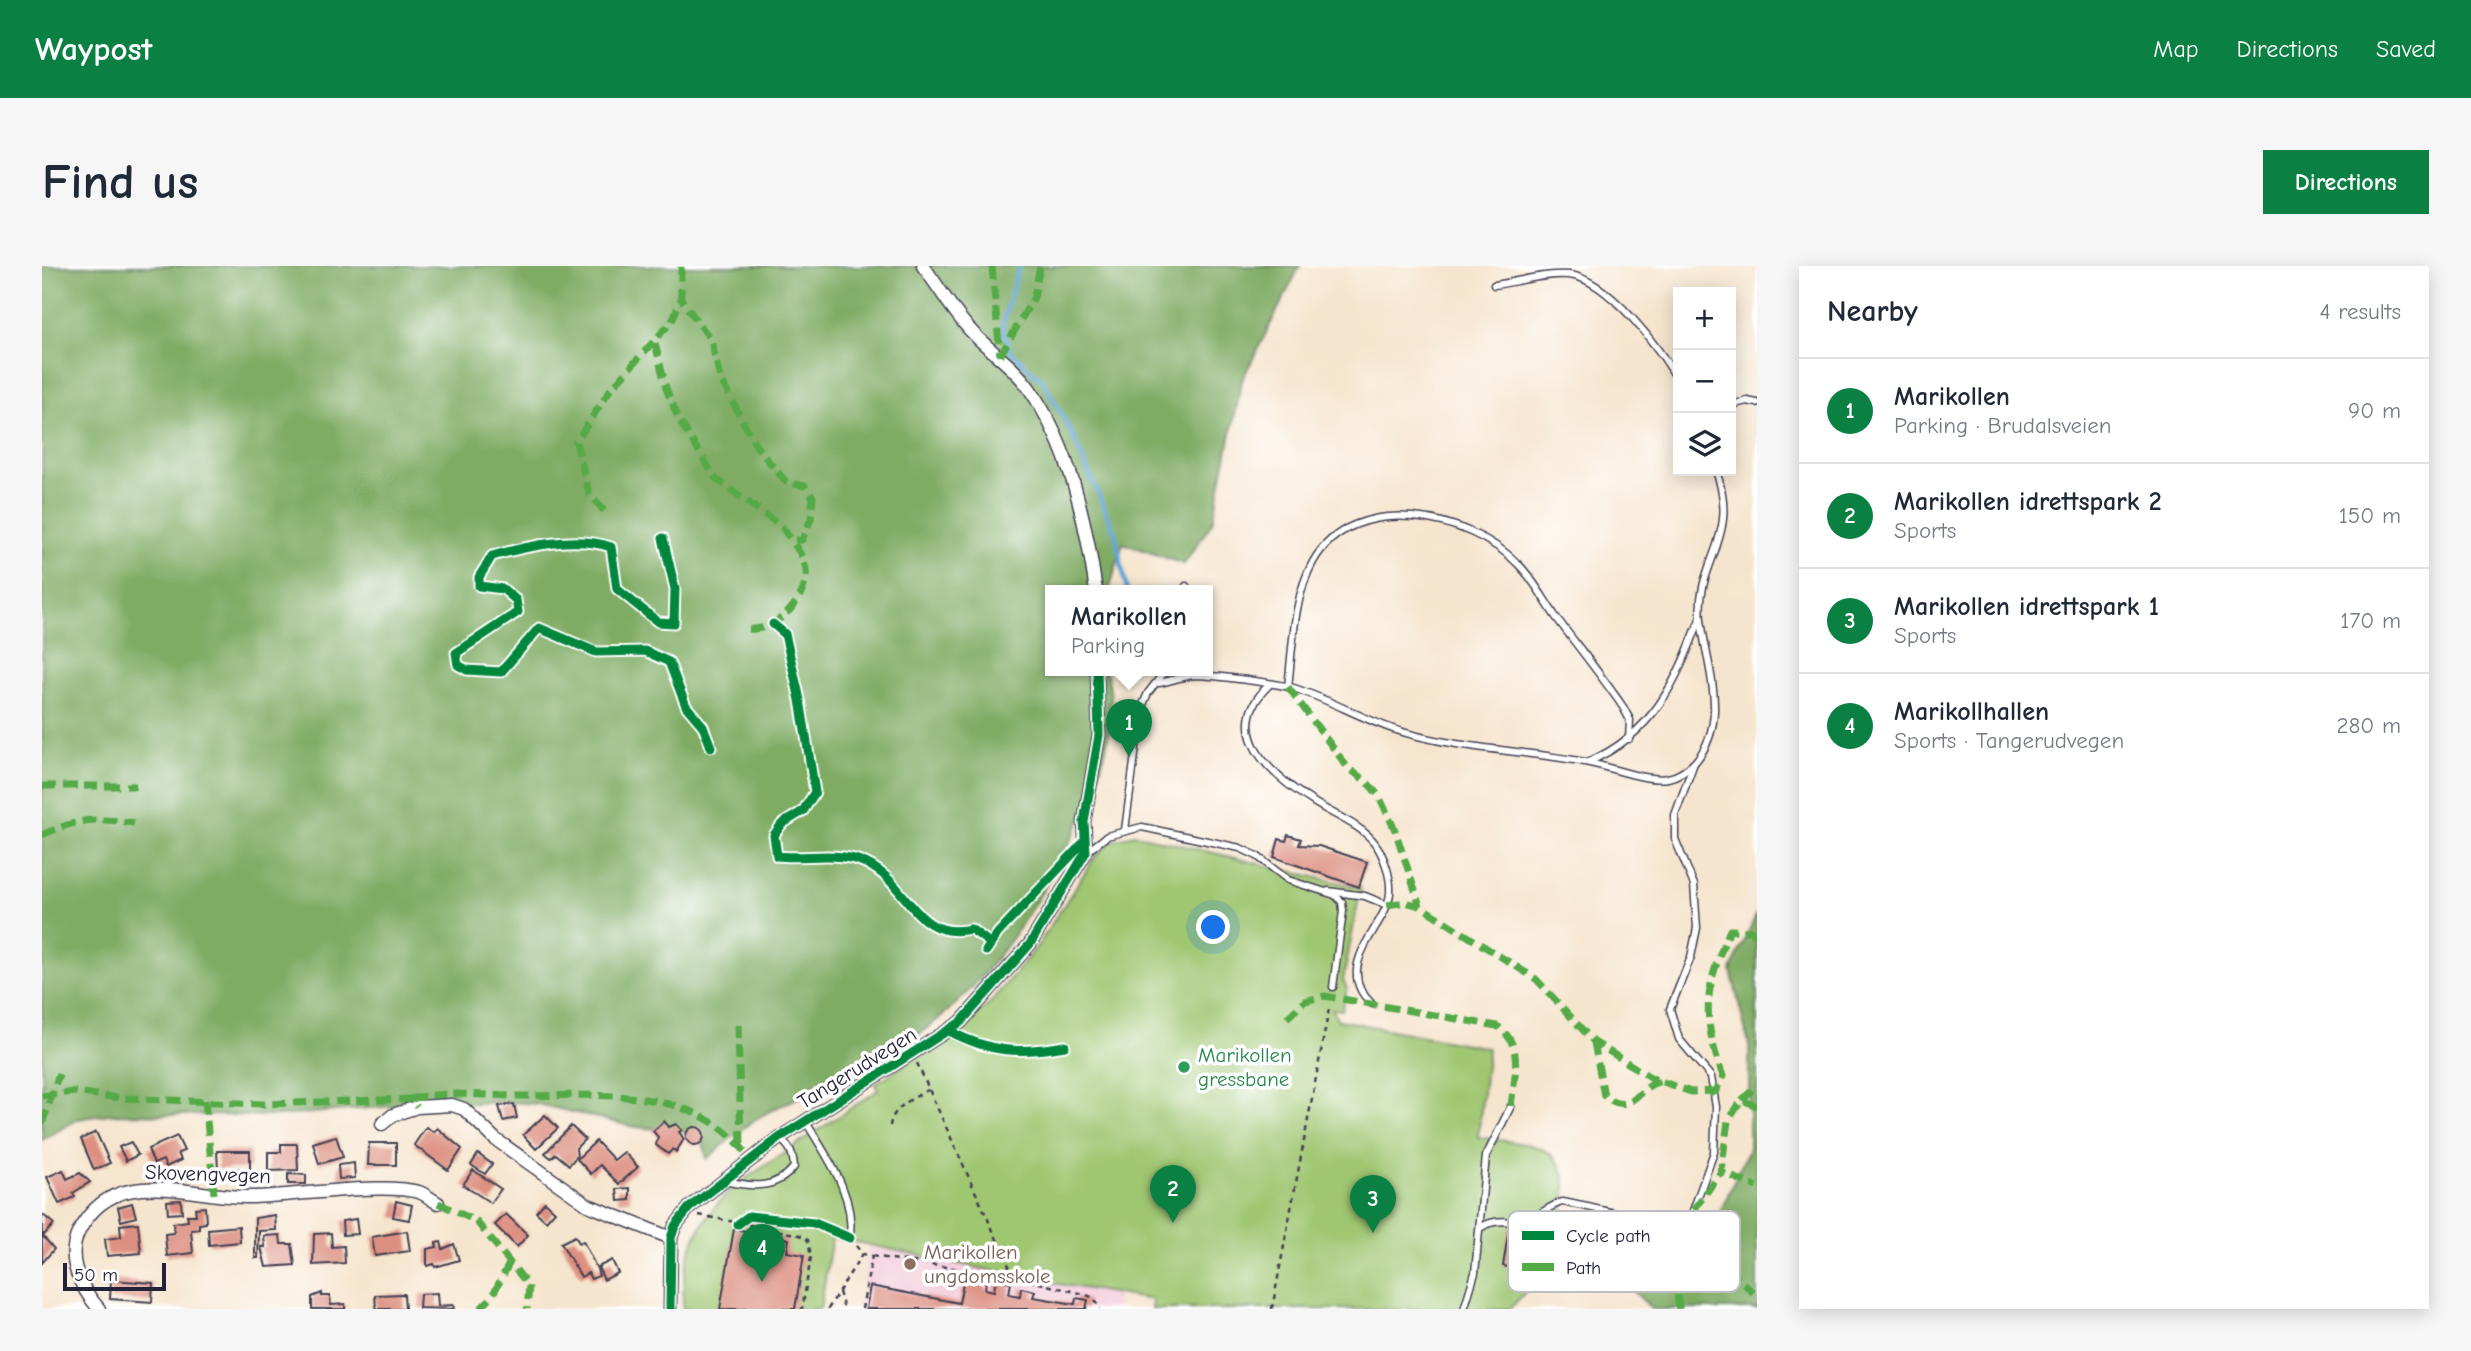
<!DOCTYPE html>
<html lang="en">
<head>
<meta charset="utf-8">
<style>
  :root { --surface:#fff; --page:#f6f6f7; --text:#1f2937; --muted:#747a83; --line:#e0e1e3; --accent:#0b8043 }
  body { margin:0; font-family:"Comic Neue",sans-serif; background:var(--page); color:var(--text) }
  .controls { position:absolute; right:21px; top:21px; display:grid; overflow:hidden; border-radius:0px; box-shadow:0 4px 18px #0003 }
  .controls button { width:63px; height:63px; display:grid; place-items:center; padding:0; border:0; border-bottom:2px solid var(--line); background:var(--surface); color:var(--text); font:35px sans-serif }
  .scale { position:absolute; left:21px; bottom:18px; width:103px; box-sizing:border-box; padding-left:7px; border:4px solid #22223b; border-top:0; font-size:19px; line-height:24px; white-space:nowrap; color:#22223b; -webkit-text-stroke:5px #fff; paint-order:stroke }
  .you { position:absolute; left:1172px; top:662px; width:24px; height:24px; margin:-18px; border:5px solid #fff; border-radius:50%; background:#1a73e8; box-shadow:0 0 0 10px #1a73e833 }
  .badge { display:grid; place-items:center; width:46px; height:46px; border-radius:50%; background:var(--accent); color:#fff; font-size:23px; font-weight:700 }
  .pin { position:absolute; translate:-50% -58px; filter:drop-shadow(0 2px 4px #0008) }
  .pin::after { content:''; position:absolute; top:37px; width:24px; height:21px; background:inherit; clip-path:polygon(0 0,100% 0,50% 100%) }
  .popup { position:absolute; left:1003px; top:319px; width:168px; height:91px; box-sizing:border-box; display:grid; place-content:center; border-radius:0px; background:var(--surface); filter:drop-shadow(0 2px 5px #0005); font-size:23px; white-space:nowrap; color:var(--muted) }
  .popup b { font-size:26px; color:var(--text) }
  .popup::after { content:''; position:absolute; left:50%; top:100%; margin-left:-14px; border:14px solid transparent; border-top-color:var(--surface) }
  .list { margin:0; padding:0; list-style:none }
  h2 { display:flex; justify-content:space-between; align-items:center; height:91px; margin:0; padding:0 28px; font-size:30px }
  h2 small { font-size:23px; font-weight:400; color:var(--muted) }
  .list li { display:grid; grid-template-columns:46px 1fr auto; gap:21px; align-items:center; box-sizing:border-box; height:105px; padding:0 28px; border-top:2px solid var(--line) }
  .list b { display:block; font-size:26px; white-space:nowrap }
  .list p { margin:0; font-size:23px; white-space:nowrap; color:var(--muted) }
  .list em { font-size:23px; font-style:normal; color:var(--muted) }
  .icon { flex:none; width:38px; height:38px; fill:none; stroke:currentColor; stroke-width:2; stroke-linecap:round; stroke-linejoin:round }
  .map { position:relative; flex:none; width:1715px; height:1043px; overflow:hidden; border-radius:0px }
  header { display:flex; align-items:center; gap:42px; box-sizing:border-box; height:98px; padding:0 35px; background:var(--accent); color:#fff }
  header strong { font-size:33px }
  nav { display:flex; gap:38px; margin-inline-start:auto; font-size:24px }
  .intro { display:flex; align-items:center; justify-content:space-between; box-sizing:border-box; height:168px; padding:0 42px }
  h1 { margin:0; font-size:49px }
  .button { padding:18px 32px; border-radius:0px; background:var(--accent); color:#fff; font-size:24px; font-weight:700 }
  main { display:flex; gap:42px; padding:0 42px }
  aside { flex:1; background:var(--surface); border-radius:0px; box-shadow:0 4px 18px #0003 }
  .map>svg:first-child { display:block }
  .built { fill:#f4cfdd }
  .green { fill:#9fc671; stroke:#607456; stroke-width:2 }
  .forest { fill:#7fab63; stroke:#50664f; stroke-width:2 }
  .lines { fill:none; stroke-linecap:round; stroke-linejoin:round }
  .stream { stroke:#5fa3d4; stroke-width:4.5 }
  .building { fill:#dd8f81 }
  .service-casing { stroke:#423f51; stroke-width:9 }
  .minor-casing { stroke:#423f51; stroke-width:15 }
  .path { stroke:#423f51; stroke-width:2.5; stroke-dasharray:5 5; stroke-linecap:butt }
  .service { stroke:#fff; stroke-width:6 }
  .minor { stroke:#fff; stroke-width:12 }
  .quiet { stroke:#53aa46; stroke-width:7; stroke-dasharray:14 7; stroke-linecap:butt }
  .cycleway-casing { stroke:#fff; stroke-width:13 }
  .cycleway { stroke:#00873e; stroke-width:9 }
  .leisure-dot { fill:#2e9e5b; stroke:#fff; stroke-width:2.5 }
  .education-dot { fill:#8d6e63; stroke:#fff; stroke-width:2.5 }
  .labels { text-anchor:middle; stroke-width:7; stroke-linejoin:round; paint-order:stroke }
  .leisure-label { font-size:21px; fill:#27864d; stroke:#fff; text-anchor:start }
  .street-label { font-size:21px; fill:#22223b; stroke:#fff }
  .education-label { font-size:21px; fill:#785e54; stroke:#fff; text-anchor:start }
  .key { fill:#fff; stroke:#bdbdc4; stroke-width:2 }
  .key-label { font-size:19px; fill:#22223b }
</style>
</head>
<body>
<header>
<strong>Waypost</strong>
<nav><a>Map</a><a>Directions</a><a>Saved</a></nav>
</header>
<div class="intro"><h1>Find us</h1><a class="button">Directions</a></div>
<main>
<div class="map">
<svg width="1715" height="1043" viewBox="0 0 1715 1043">
  <rect width="100%" height="100%" fill="#fff"/>
  <filter id="ink" filterUnits="userSpaceOnUse"><feTurbulence type="fractalNoise" baseFrequency=".0143" numOctaves="2"/><feDisplacementMap in="SourceGraphic" scale="14" xChannelSelector="R" yChannelSelector="G"/><feConvolveMatrix kernelMatrix="1 2 1 2 8 2 1 2 1" color-interpolation-filters="sRGB"/></filter>
  <filter id="wash" filterUnits="userSpaceOnUse"><feTurbulence type="fractalNoise" baseFrequency=".00686" numOctaves="4" result="noise"/><feDisplacementMap in="SourceGraphic" scale="28" xChannelSelector="R" yChannelSelector="G"/><feGaussianBlur stdDeviation="1.57" result="paint"/><feColorMatrix in="noise" values="0 0 0 0 0 0 0 0 0 0 0 0 0 0 0 0 0 1.4 0 .05"/><feComposite in="paint" operator="in"/></filter>
  <g filter="url(#wash)">
    <rect width="100%" height="100%" fill="#f6e5ce"/>
    <path class="built" d="M826 981 1075 1027 1074 1043H818Z"/>
    <path class="green" d="M1092 568 1319 622 1301 714 1305 723 1300 744 1290 743 1296 754 1446 782 1436 871C1456 875 1482 875 1500 883 1540 901 1519 967 1505 996 1496 1014 1481 1028 1468 1043H1110L1111 1034 999 1015 790 971 778 1043H641C640 989 652 961 690 922L836 824 833 818 920 762 948 737 995 681 1053 591 1069 576Z"/>
    <g class="forest">
      <path d="M0 0H1258L1200 114 1171 255 1142 298 1081 277 1067 325H1008V405H1064C1093 493 991 653 933 718 911 743 884 763 857 783 814 814 759 825 714 853 697 864 681 880 665 893L659 867 593 861 496 838 467 836 364 839 236 850 66 848 36 853 0 874Z"/>
      <path d="M1715 647V1043H1610L1581 1015 1524 985 1609 967 1668 968 1707 883V779L1689 704Z"/>
    </g>
    <g class="lines">
      <path class="stream" d="M977 0 960 59 968 85 1001 115 1030 168 1073 267 1085 325"/>
    </g>
    <g id="blocks">
      <g class="building">
        <path d="M1246 569 1259 573 1257 579 1277 580 1325 596 1317 621 1232 591 1237 573 1244 575Z"/>
        <path d="M472 838 475 852 461 855 457 840Z"/>
        <path d="M503 849 516 862 494 883 481 869Z"/>
        <path d="M622 855 627 861 634 858 640 864 637 866 642 873 634 886 631 883 626 888 614 879 616 871 611 865Z"/>
        <path d="M529 860 543 873 534 882 535 890 527 899 514 888 509 892 503 887Z"/>
        <path d="M384 861 392 866 395 862 420 883 406 904 372 879Z"/>
        <circle cx="653" cy="870" r="9"/>
        <path d="M54 866 68 897 52 904 39 873Z"/>
        <path d="M135 870 142 885 136 887 139 894 124 901 121 894 112 898 106 883Z"/>
        <path d="M294 870 301 891 277 898 271 877Z"/>
        <path d="M554 875 572 894 582 886 596 901 577 918 558 899 549 908 535 893Z"/>
        <path d="M89 876 96 889 84 895 77 881Z"/>
        <path d="M327 877H354V899H326Z"/>
        <path d="M239 878H255L256 904 226 905V886H239Z"/>
        <path d="M175 885H208V903H176Z"/>
        <path d="M436 888 450 898 443 908 429 899Z"/>
        <path d="M312 897 313 912 297 913 296 899Z"/>
        <path d="M21 904 25 913 38 907 48 916 31 927 33 931 17 938 5 911Z"/>
        <path d="M431 904 459 923 449 937 421 919Z"/>
        <path d="M246 908 264 909V918H246Z"/>
        <path d="M588 922V934L576 935 575 923Z"/>
        <path d="M139 934 140 947 126 948 125 935Z"/>
        <path d="M354 935 370 939 367 954 351 951Z"/>
        <path d="M503 936 513 945 504 955 494 946Z"/>
        <path d="M90 937 94 951 79 955 76 941Z"/>
        <path d="M163 941 164 957 157 958V963L149 964 151 987 125 990 123 968 132 967 131 957 146 955 145 949H154L153 942Z"/>
        <path d="M0 948 12 958 2 969 0 967Z"/>
        <path d="M464 948 486 969 475 981 453 959Z"/>
        <path d="M233 949 234 964 217 965 216 992H213V952Z"/>
        <path d="M314 953 316 968 301 969 300 955Z"/>
        <path d="M96 957 99 987 65 990 63 973 79 971 78 959Z"/>
        <path d="M197 960 198 976 167 979 166 963Z"/>
        <path d="M1467 962 1488 966 1482 1004 1461 1000Z"/>
        <path d="M692 963 747 973 745 986 762 989 753 1043H678Z"/>
        <path d="M365 965 368 985 333 990 330 971Z"/>
        <path d="M289 967 290 981 302 980 303 997 271 999 272 968Z"/>
        <path d="M0 969 12 983 0 997Z"/>
        <path d="M238 969 239 978H250L253 999 224 1001 219 981H223L222 970Z"/>
        <path d="M533 970 537 977 541 975 555 1003 557 1010 549 1013 546 1007 539 1011 519 977Z"/>
        <path d="M1589 974 1599 983 1592 991 1582 981Z"/>
        <path d="M399 976 401 983 412 978 417 994 393 1001 392 998 385 1000V983L395 981 394 977Z"/>
        <path d="M570 994 576 1007 562 1014 556 1001Z"/>
        <path d="M922 1012 944 1016 943 1023 952 1025 954 1013 969 1016 967 1028 978 1030 979 1022 993 1025 991 1031 1033 1038 1034 1032 1046 1034 1044 1043H824L828 1020 917 1037Z"/>
        <path d="M69 1014 111 1017 110 1036 68 1033Z"/>
        <path d="M280 1027V1030H288L289 1039 303 1038V1043H270V1031Z"/>
        <path d="M395 1027 396 1040 411 1039 412 1043 377 1042 378 1028Z"/>
        <path d="M362 1028 363 1043H334L333 1029Z"/>
      </g>
    </g>
  </g>
  <g filter="url(#ink)">
    <use href="#blocks" fill-opacity="0" stroke="#423f51" stroke-width="2"/>
    <g class="lines">
      <defs>
        <g id="service">
          <path d="M1452 19C1475 16 1504 7 1527 9 1566 13 1619 83 1636 115"/>
          <path d="M1689 139 1705 135 1715 137"/>
          <path d="M1144 325V320"/>
          <path d="M1117 417C1128 415 1141 410 1153 409 1171 409 1231 417 1248 421 1283 431 1316 451 1351 463 1412 483 1479 484 1543 496 1566 500 1604 516 1626 512 1636 510 1646 503 1653 496 1689 454 1664 400 1659 353 1653 296 1699 273 1674 205"/>
          <path d="M1227 419C1179 465 1227 508 1270 535 1289 548 1318 558 1332 576 1342 589 1349 610 1348 627 1346 659 1288 700 1330 738"/>
          <path d="M1246 421C1251 380 1251 332 1271 296 1312 223 1429 248 1477 299 1492 314 1502 334 1514 351 1536 381 1560 410 1581 441L1588 454 1587 473"/>
          <path d="M1546 496C1612 468 1634 416 1658 353"/>
          <path d="M1083 564 1099 443 1106 427 1123 405"/>
          <path d="M1046 585 1065 570 1100 561 1198 582 1215 590 1246 614 1293 629 1300 636 1301 645 1291 721"/>
          <path d="M1286 625 1323 630 1345 639"/>
          <path d="M764 856C786 893 813 928 808 972"/>
          <path d="M683 915C709 921 734 924 752 901 751 887 748 880 737 872"/>
          <path d="M1438 962C1454 951 1465 958 1483 954 1496 951 1507 940 1520 936 1548 940 1627 963 1648 953L1672 886 1674 841 1669 811 1637 773 1628 743 1649 691 1655 662 1652 619 1633 573V549L1652 497"/>
          <path d="M1422 1043 1433 1007 1444 890 1469 840"/>
        </g>
        <g id="minor">
          <path d="M881 0C897 21 911 46 929 65 947 85 971 99 987 122 1028 181 1044 255 1054 325"/>
          <path d="M340 858 351 849 375 841 410 839 422 843 453 873 546 939 629 972"/>
          <path d="M57 1043C39 1022 23 993 37 965 73 895 149 933 211 931 253 930 340 916 377 926 383 928 390 934 396 937"/>
          <path d="M628 1043 629 972 633 960 647 942 737 872 919 756 988 678 1044 586 1042 556 1057 469 1055 405"/>
        </g>
      </defs>
      <use href="#service" class="service-casing"/>
      <use href="#minor" class="minor-casing"/>
      <g class="path">
        <path d="M875 797 972 1011 1042 1028 1052 1032 1058 1043"/>
        <path d="M848 860C850 841 873 831 888 823"/>
        <path d="M657 949 758 969 766 974 769 991 760 1043"/>
        <path d="M830 990 972 1011"/>
        <path d="M797 1026 802 1043"/>
        <path d="M786 1043 820 988 813 978"/>
        <path d="M820 1043 830 990 821 988"/>
        <path d="M1230 1043 1287 743"/>
      </g>
      <use href="#service" class="service"/>
      <use href="#minor" class="minor"/>
      <g class="quiet">
        <path d="M950 0 958 90"/>
        <path d="M613 77 624 122 637 154 674 213 740 261 749 274H760L769 253 771 231 763 220 744 216 714 180 678 112 669 74 639 33"/>
        <path d="M958 90 992 31 998 0"/>
        <path d="M562 245 547 227 534 176 568 124 630 55 639 33V0"/>
        <path d="M707 363C734 366 767 332 764 304 762 292 756 283 749 274"/>
        <path d="M1246 421 1306 502 1325 516 1337 530 1353 564 1378 640"/>
        <path d="M0 520H94"/>
        <path d="M0 569C36 553 53 551 92 557"/>
        <path d="M1345 639 1363 636 1378 640 1494 713 1552 776 1610 812 1649 826 1674 825"/>
        <path d="M1245 752 1263 735 1283 730 1455 760C1483 778 1472 812 1469 840"/>
        <path d="M696 759 699 880"/>
        <path d="M1552 776 1562 830C1592 853 1596 816 1622 815"/>
        <path d="M1667 828 1674 825 1681 810C1659 749 1662 723 1688 664L1709 665 1715 672"/>
        <path d="M0 830 32 826 77 832 220 838 369 833 375 841"/>
        <path d="M369 833C404 824 440 830 476 830 554 830 657 817 708 893"/>
        <path d="M163 834 172 928"/>
        <path d="M1700 834 1715 819"/>
        <path d="M1715 840 1700 834 1686 855 1679 906 1715 921"/>
        <path d="M0 858 17 808"/>
        <path d="M396 937 434 955 487 1020 485 1043"/>
        <path d="M1652 944 1679 906"/>
        <path d="M1648 953 1669 987 1715 1030"/>
        <path d="M438 1043 449 1032 468 996"/>
        <path d="M1637 1043 1634 1020 1648 953"/>
      </g>
      <defs>
        <g id="cycleway">
          <path d="M621 272 633 323 632 357 616 356 575 323 569 281C534 269 486 280 450 290L437 311V320L461 323 474 334 476 346 414 387 416 399 425 404 459 406 497 362 554 386 603 385 627 396 644 440 661 460 669 481"/>
          <path d="M731 358 743 368 758 434 773 526 761 545 740 558 732 569 735 590C761 593 791 586 816 594 869 612 868 676 929 663L948 677"/>
          <path d="M944 685 956 667 1042 576"/>
          <path d="M907 765C950 787 976 788 1023 780"/>
          <path d="M696 958 707 950 772 957 808 972"/>
          <path d="M628 1043 629 972 633 960 647 942 737 872 919 756 988 678 1044 586 1042 556 1057 469 1055 405"/>
        </g>
      </defs>
      <use href="#cycleway" class="cycleway-casing"/>
      <use href="#cycleway" class="cycleway"/>
    </g>
  </g>
  <circle class="leisure-dot" cx="1142" cy="801" r="7"/>
  <circle class="education-dot" cx="868" cy="998" r="7"/>
  <g class="labels">
    <g class="leisure-label">
      <text x="1156" y="796">Marikollen<tspan x="1156" dy="24">gressbane</tspan></text>
    </g>
    <g class="street-label">
      <text transform="translate(815 802) rotate(-32)" y="7">Tangerudvegen</text>
      <text transform="translate(166 908) rotate(2)" y="7">Skovengvegen</text>
    </g>
    <g class="education-label">
      <text x="882" y="993">Marikollen<tspan x="882" dy="24">ungdomsskole</tspan></text>
    </g>
  </g>
  <rect x="1466" y="945" width="232" height="81" rx="10" class="key"/>
  <rect x="1480" y="965" width="32" height="9" fill="#00873e"/>
  <rect x="1480" y="997" width="32" height="8" fill="#53aa46"/>
  <g class="key-label">
    <text x="1524" y="976">Cycle path</text>
    <text x="1524" y="1008">Path</text>
  </g>
</svg>
<div class="controls">
<button>+</button>
<button>−</button>
<button><svg class="icon" aria-label="layers" viewBox="0 0 24 24"><path d="M12 4l9 5-9 5-9-5zM3 14l9 5 9-5"/></svg></button>
</div>
<div class="scale">50 m</div>
<div class="you"></div>
<div class="pin badge" style="left:1087px;top:491px">1</div>
<div class="popup"><b>Marikollen</b>Parking</div>
<div class="pin badge" style="left:1131px;top:957px">2</div>
<div class="pin badge" style="left:1331px;top:967px">3</div>
<div class="pin badge" style="left:720px;top:1016px">4</div>
</div>
<aside>
<h2>Nearby<small>4 results</small></h2>
<ul class="list">
<li><span class="badge">1</span><div><b>Marikollen</b><p>Parking · Brudalsveien</p></div><em>90 m</em></li>
<li><span class="badge">2</span><div><b>Marikollen idrettspark 2</b><p>Sports</p></div><em>150 m</em></li>
<li><span class="badge">3</span><div><b>Marikollen idrettspark 1</b><p>Sports</p></div><em>170 m</em></li>
<li><span class="badge">4</span><div><b>Marikollhallen</b><p>Sports · Tangerudvegen</p></div><em>280 m</em></li>
</ul>
</aside>
</main>
</body>
</html>
